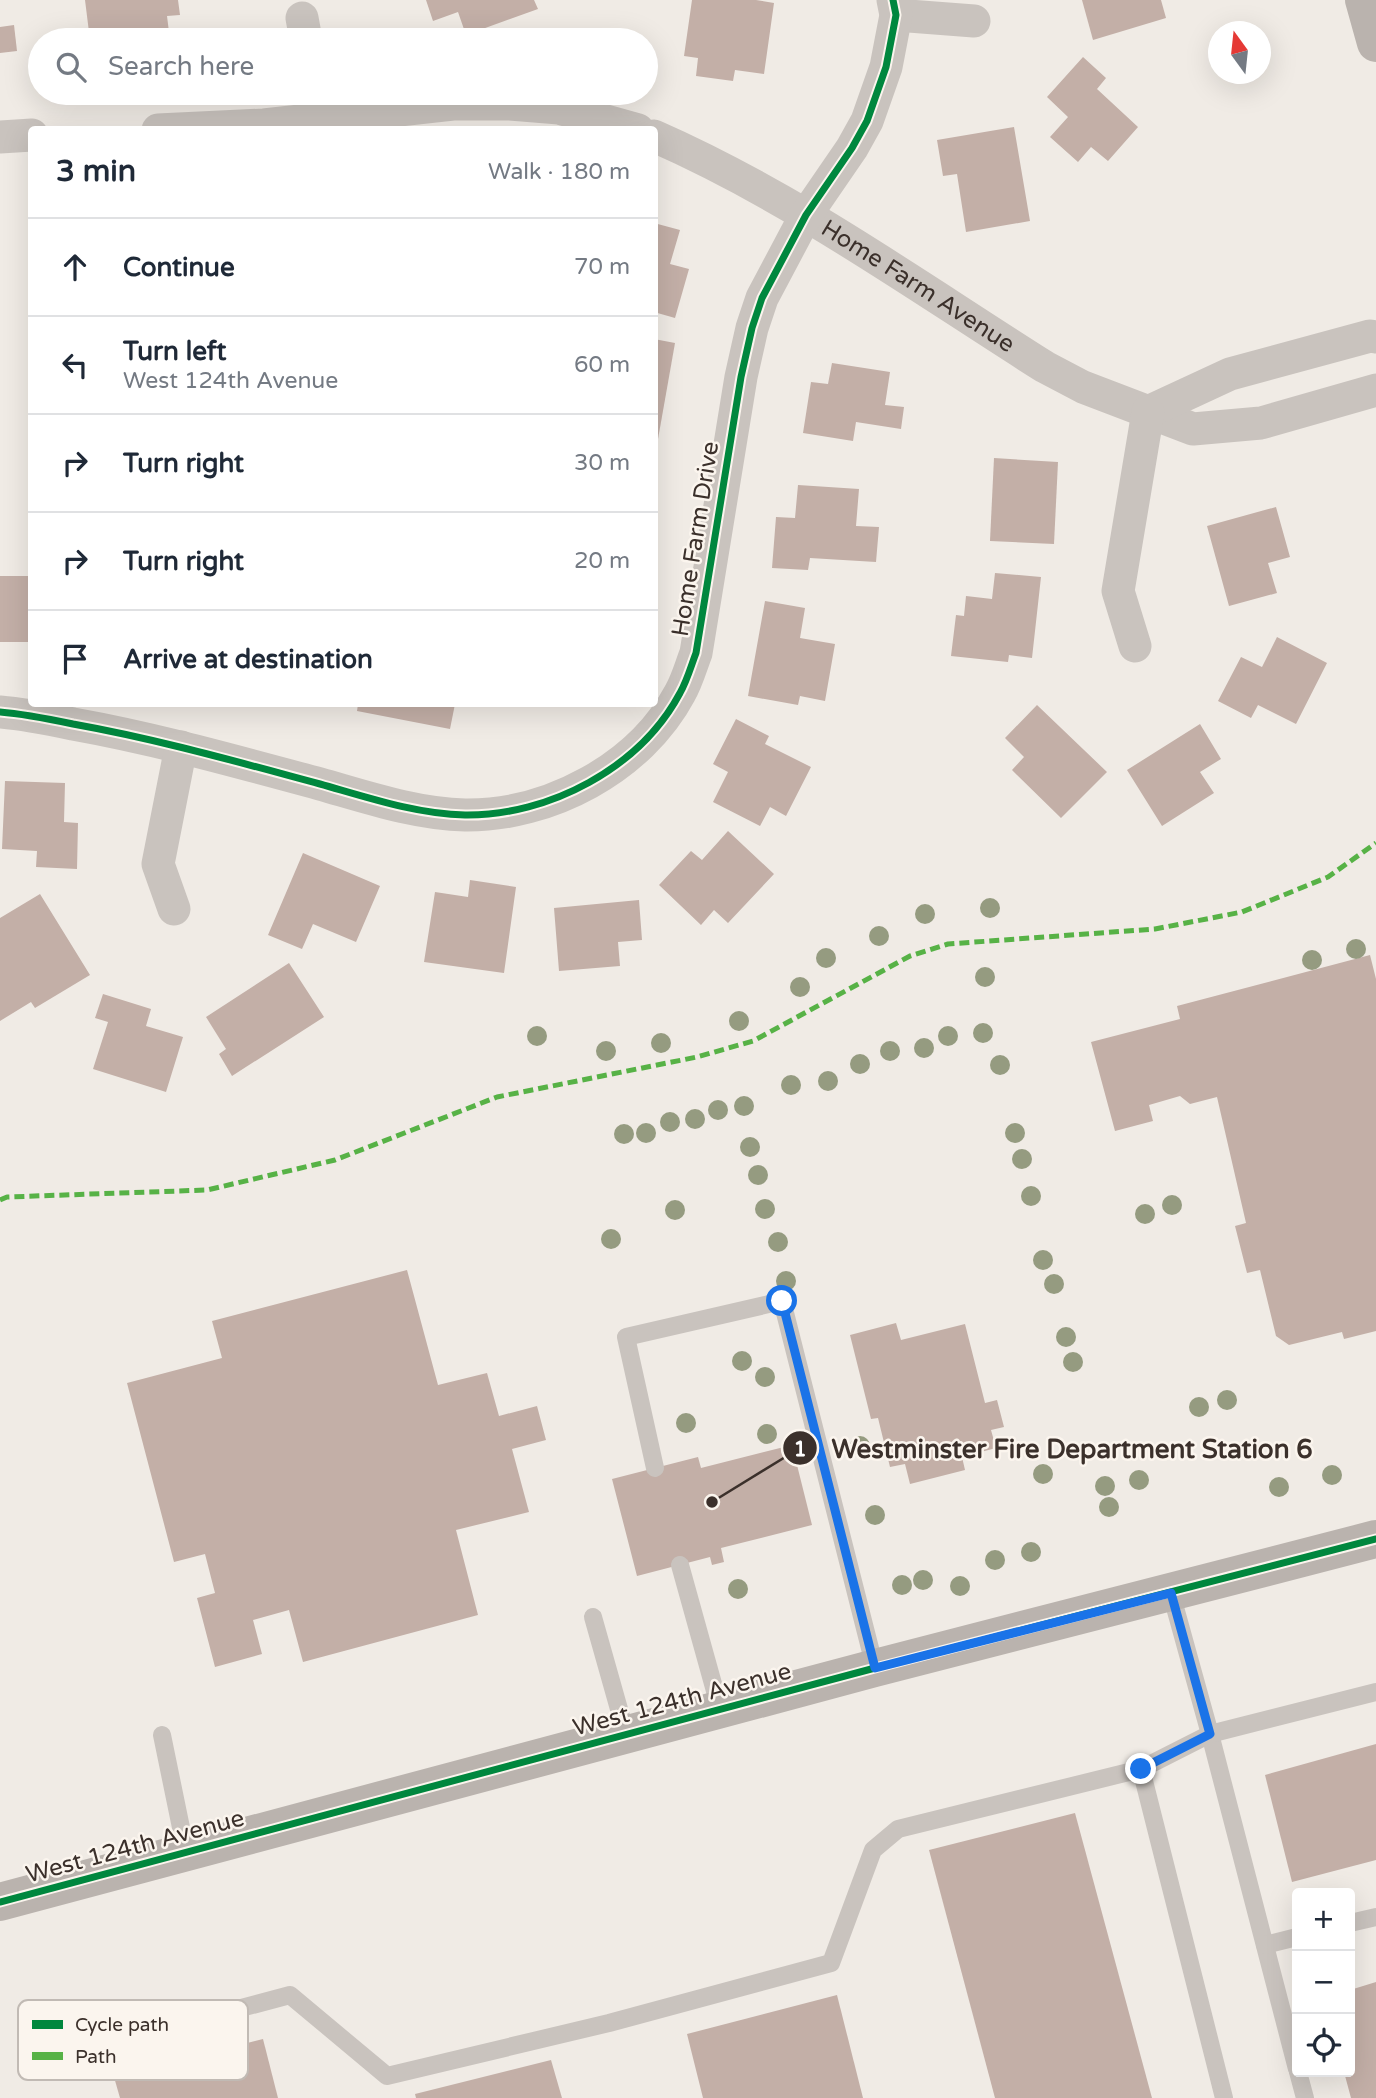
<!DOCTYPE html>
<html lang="en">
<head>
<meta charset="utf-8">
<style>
  :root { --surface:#fff; --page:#f6f6f7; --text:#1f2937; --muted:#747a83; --line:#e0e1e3 }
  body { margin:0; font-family:"Varela Round",sans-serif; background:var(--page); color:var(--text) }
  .controls { position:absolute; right:21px; bottom:21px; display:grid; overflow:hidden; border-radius:7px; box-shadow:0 7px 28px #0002 }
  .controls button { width:63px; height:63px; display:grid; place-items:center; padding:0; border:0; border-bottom:2px solid var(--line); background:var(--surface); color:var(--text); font:35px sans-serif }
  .compass { position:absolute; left:1208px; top:21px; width:63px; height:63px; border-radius:50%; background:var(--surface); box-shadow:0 7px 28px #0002; rotate:345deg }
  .stop { position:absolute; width:21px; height:21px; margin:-16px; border:5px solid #1a73e8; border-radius:50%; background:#fff }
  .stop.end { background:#1a73e8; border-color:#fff; box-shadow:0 2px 7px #0008 }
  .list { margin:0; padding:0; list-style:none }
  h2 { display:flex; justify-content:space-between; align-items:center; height:91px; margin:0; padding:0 28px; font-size:30px }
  h2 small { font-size:23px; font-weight:400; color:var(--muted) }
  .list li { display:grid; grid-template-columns:46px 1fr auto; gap:21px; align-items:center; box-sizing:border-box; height:98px; padding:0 28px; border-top:2px solid var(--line) }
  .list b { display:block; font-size:26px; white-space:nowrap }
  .list p { margin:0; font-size:23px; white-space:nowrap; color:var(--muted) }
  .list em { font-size:23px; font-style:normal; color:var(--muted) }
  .icon { flex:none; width:38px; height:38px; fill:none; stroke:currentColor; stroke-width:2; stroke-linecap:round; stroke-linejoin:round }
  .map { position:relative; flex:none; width:1376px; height:2098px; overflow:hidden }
  .search { position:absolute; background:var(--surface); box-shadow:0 7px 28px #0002; left:28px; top:28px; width:630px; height:77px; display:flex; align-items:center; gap:18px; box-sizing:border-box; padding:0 24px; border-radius:38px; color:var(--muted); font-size:26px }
  .panel { position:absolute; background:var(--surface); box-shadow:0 7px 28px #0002; left:28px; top:126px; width:630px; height:581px; border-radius:7px }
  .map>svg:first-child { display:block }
  .building { fill:#c3afa7 }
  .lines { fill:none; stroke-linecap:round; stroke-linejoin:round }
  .lane { stroke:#c9c3be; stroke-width:18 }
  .street { stroke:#c9c3be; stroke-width:33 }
  .secondary { stroke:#bab3ae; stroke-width:38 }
  .quiet { stroke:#57b246; stroke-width:5; stroke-dasharray:10 5; stroke-linecap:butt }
  .cycleway-casing { stroke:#fbf5ee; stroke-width:11 }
  .cycleway { stroke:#00873e; stroke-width:7 }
  .tree { fill:#959b80 }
  .route { stroke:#1a73e8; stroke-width:9 }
  .labels { text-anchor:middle; stroke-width:5; stroke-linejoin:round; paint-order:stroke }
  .street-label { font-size:24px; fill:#3b302b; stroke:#fbf5ee }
  .key { fill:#fbf5ee; stroke:#c1bab4; stroke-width:2 }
  .key-label { font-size:19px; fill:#3b302b }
  .leader { fill:none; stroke:#3b302b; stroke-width:2.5 }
  .callout-dot { fill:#3b302b; stroke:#fbf5ee; stroke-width:2.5 }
  .mark-label { font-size:21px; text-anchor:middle; font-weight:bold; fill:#fff }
  .callout-label { font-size:26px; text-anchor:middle; font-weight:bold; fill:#3b302b; stroke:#fbf5ee; stroke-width:5; stroke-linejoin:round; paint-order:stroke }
</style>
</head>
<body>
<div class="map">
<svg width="1376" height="2098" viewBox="0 0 1376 2098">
  <rect width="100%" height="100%" fill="#f0ebe5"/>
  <g class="building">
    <path d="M85 0H178L180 15 167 16 170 40H90Z"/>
    <path d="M426 0H534L538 9 466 35 458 12 433 21Z"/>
    <path d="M692 0H756L774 3 764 74 735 70 733 81 696 76 698 58 684 56Z"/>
    <path d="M1082 0H1161L1166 18 1093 40Z"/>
    <path d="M14 25 17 51 0 53V27Z"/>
    <path d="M1083 57 1106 78 1097 89 1138 127 1108 161 1091 147 1078 162 1050 137 1068 117 1047 97Z"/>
    <path d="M1014 127 1030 221 966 232 957 174 943 176 937 140Z"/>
    <path d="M654 223 680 230 670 264 689 269 675 318 654 312Z"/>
    <path d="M654 339 675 343 658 439H654Z"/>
    <path d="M832 363 890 372 885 405 904 407 901 429 856 422 853 441 803 433 811 382 828 384Z"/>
    <path d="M994 458 1058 462 1054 544 990 541Z"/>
    <path d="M798 485 859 489 856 526 879 527 876 562 810 558 808 570 772 568 776 517 795 518Z"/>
    <path d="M1276 507 1290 557 1268 563 1277 593 1229 606 1207 526Z"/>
    <path d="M995 573 1041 577 1032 658 1009 655 1008 662 951 656 956 615 964 616 966 596 992 599Z"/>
    <rect x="0" y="576" width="32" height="66"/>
    <path d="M765 601 805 608 800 638 835 644 825 701 800 696 798 705 748 696Z"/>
    <path d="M1277 637 1327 663 1296 724 1258 705 1251 718 1218 701 1241 657 1262 667Z"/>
    <path d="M358 704H455L450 729 357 711Z"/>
    <path d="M1037 705 1107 772 1061 818 1012 770 1024 757 1005 738Z"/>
    <path d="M736 719 769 736 765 744 811 767 786 816 770 807 760 826 713 802 728 772 713 764Z"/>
    <path d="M1200 724 1221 759 1200 772 1214 793 1162 826 1127 770Z"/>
    <path d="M5 781 65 783 64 822 78 823 77 869 36 867 37 851 2 849Z"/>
    <path d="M728 831 774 874 728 923 714 910 701 925 659 885 691 851 702 860Z"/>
    <path d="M303 853 380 886 356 942 313 924 302 949 268 935Z"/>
    <path d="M470 880 516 887 504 973 424 962 435 892 468 897Z"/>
    <path d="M40 894 90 975 35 1008 31 1002 0 1021V918Z"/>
    <path d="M639 900 642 940 618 942 620 966 559 971 554 908Z"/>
    <path d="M1370 955 1376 979V1331L1344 1339 1342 1332 1289 1345 1276 1336 1260 1270 1247 1273 1235 1226 1246 1223 1217 1097 1190 1104 1180 1096 1149 1105 1153 1121 1115 1131 1091 1042 1180 1019 1177 1006Z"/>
    <path d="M289 963 324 1017 232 1076 219 1054 226 1049 206 1017Z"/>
    <path d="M103 994 151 1009 146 1026 183 1037 166 1092 93 1069 108 1022 95 1018Z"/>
    <path d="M407 1270 438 1385 487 1373 499 1416 537 1406 546 1440 512 1449 529 1512 456 1530 478 1615 303 1662 289 1610 253 1620 262 1654 215 1667 197 1598 215 1593 205 1554 174 1562 127 1383 222 1358 212 1321Z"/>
    <path d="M896 1323 901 1340 965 1324 985 1403 997 1400 1004 1427 991 1430 996 1448 962 1457 965 1470 910 1484 905 1464 890 1467 878 1418 871 1419 850 1335Z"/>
    <path d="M792 1445 812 1525 721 1548 724 1562 712 1565 710 1557 637 1576 612 1479 698 1457 701 1468Z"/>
    <path d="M1376 1744V1860L1292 1882 1265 1775Z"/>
    <path d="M1075 1813 1152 2098H995L929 1850Z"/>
    <path d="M1376 1982V2098H1351L1344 2072H1350V1990Z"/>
    <path d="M837 1995 863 2098H703L687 2034Z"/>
    <path d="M263 2039 278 2098H120L114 2077Z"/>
    <path d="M551 2060 562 2098H416L415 2094Z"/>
  </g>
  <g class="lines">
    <g class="lane">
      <path d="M655 1468 626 1337 782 1301 875 1668"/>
      <path d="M680 1565 720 1709"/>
      <path d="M1171 1593 1210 1734 1297 2069"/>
      <path d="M593 1617 626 1734"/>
      <path d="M162 1735 186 1852"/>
      <path d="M1141 1769 1224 2098"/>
      <path d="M1350 1923 1376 1917"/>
      <path d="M1265 1945 1297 1937"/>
      <path d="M42 2061 290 1995 387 2076 609 2023 831 1963 873 1850 898 1829 1141 1769 1210 1734 1376 1692"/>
      <path d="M1298 2072 1305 2098"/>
    </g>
    <g class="street">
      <path d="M896 15 974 21"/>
      <path d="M302 18 306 40"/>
      <path d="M158 130 264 125 453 104H510L559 108 638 130"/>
      <path id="s1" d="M654 136C793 197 918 287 1045 367L1083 387 1193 429 1261 423 1376 390"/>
      <path d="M0 137 32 135"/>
      <path d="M1148 412 1230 374 1370 336 1376 337"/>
      <path d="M1135 646 1118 591 1148 412"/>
      <path d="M0 712C25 714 49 719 73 724 157 739 238 762 320 784 366 797 416 814 465 815 549 816 640 768 680 693 687 681 691 666 696 653L741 377 752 328 762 298 806 215 852 148 867 121 886 67 896 15 893 0"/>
      <path d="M174 909 158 864 181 747"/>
    </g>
    <g class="secondary">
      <path d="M1364 0 1376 43"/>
      <path d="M0 1902 875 1668 1376 1539"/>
    </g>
    <path class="quiet" d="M0 1200 7 1197 207 1190 335 1160 497 1097 697 1057 753 1041 910 956 948 944 1155 929 1242 912 1328 877 1376 843"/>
    <defs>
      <g id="cycleway">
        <path d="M0 712C25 714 49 719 73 724 157 739 238 762 320 784 366 797 416 814 465 815 549 816 640 768 680 693 687 681 691 666 696 653L741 377 752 328 762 298 806 215 852 148 867 121 886 67 896 15 893 0"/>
        <path d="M0 1902 875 1668 1376 1539"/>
      </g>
    </defs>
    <use href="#cycleway" class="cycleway-casing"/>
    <use href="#cycleway" class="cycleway"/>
  </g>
  <g class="tree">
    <circle cx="990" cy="908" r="10"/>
    <circle cx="925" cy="914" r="10"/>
    <circle cx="879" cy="936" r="10"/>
    <circle cx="1356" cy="949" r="10"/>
    <circle cx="826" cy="958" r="10"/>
    <circle cx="1312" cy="960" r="10"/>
    <circle cx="985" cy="977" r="10"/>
    <circle cx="800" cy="987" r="10"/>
    <circle cx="739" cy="1021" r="10"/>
    <circle cx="983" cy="1033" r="10"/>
    <circle cx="537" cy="1036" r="10"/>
    <circle cx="948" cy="1036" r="10"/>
    <circle cx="661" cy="1043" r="10"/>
    <circle cx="924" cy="1048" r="10"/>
    <circle cx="606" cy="1051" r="10"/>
    <circle cx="890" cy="1051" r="10"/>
    <circle cx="860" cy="1064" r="10"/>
    <circle cx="1000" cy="1065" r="10"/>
    <circle cx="828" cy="1081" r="10"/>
    <circle cx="791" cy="1085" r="10"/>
    <circle cx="744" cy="1106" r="10"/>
    <circle cx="718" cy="1110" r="10"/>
    <circle cx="695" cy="1119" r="10"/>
    <circle cx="670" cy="1122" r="10"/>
    <circle cx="646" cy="1133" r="10"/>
    <circle cx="1015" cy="1133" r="10"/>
    <circle cx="624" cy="1134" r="10"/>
    <circle cx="750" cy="1147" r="10"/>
    <circle cx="1022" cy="1159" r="10"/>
    <circle cx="758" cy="1175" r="10"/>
    <circle cx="1031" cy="1196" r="10"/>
    <circle cx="1172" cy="1205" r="10"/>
    <circle cx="765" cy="1209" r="10"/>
    <circle cx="675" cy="1210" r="10"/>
    <circle cx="1145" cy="1214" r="10"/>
    <circle cx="611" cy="1239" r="10"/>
    <circle cx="778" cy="1242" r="10"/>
    <circle cx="1043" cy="1260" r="10"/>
    <circle cx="786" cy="1281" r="10"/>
    <circle cx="1054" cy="1284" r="10"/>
    <circle cx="1066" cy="1337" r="10"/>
    <circle cx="742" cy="1361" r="10"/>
    <circle cx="1073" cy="1362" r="10"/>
    <circle cx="765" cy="1377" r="10"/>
    <circle cx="1227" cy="1400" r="10"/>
    <circle cx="1199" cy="1407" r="10"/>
    <circle cx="686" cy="1423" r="10"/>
    <circle cx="767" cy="1434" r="10"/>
    <circle cx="860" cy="1446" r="10"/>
    <circle cx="1043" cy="1474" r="10"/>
    <circle cx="1332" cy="1475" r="10"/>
    <circle cx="1139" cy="1480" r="10"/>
    <circle cx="1105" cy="1486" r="10"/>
    <circle cx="1279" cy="1487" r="10"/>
    <circle cx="1109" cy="1507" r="10"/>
    <circle cx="875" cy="1515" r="10"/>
    <circle cx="1031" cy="1552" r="10"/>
    <circle cx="995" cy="1560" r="10"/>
    <circle cx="923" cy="1580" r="10"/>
    <circle cx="902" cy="1585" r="10"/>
    <circle cx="960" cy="1586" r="10"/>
    <circle cx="738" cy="1589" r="10"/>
  </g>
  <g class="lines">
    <path class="route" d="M782 1301 875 1668 1171 1593 1210 1734 1141 1769"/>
  </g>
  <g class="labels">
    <g class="street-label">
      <text dy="8" stroke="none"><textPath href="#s1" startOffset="304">Home Farm Avenue</textPath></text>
      <text transform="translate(695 539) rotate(-81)" y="8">Home Farm Drive</text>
      <text transform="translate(682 1699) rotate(-15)" y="8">West 124th Avenue</text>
      <text transform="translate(135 1846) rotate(-15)" y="8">West 124th Avenue</text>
    </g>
  </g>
  <rect x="18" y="2000" width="230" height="80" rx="10" class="key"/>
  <rect x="32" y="2020" width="31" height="9" fill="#00873e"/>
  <rect x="32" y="2052" width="31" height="8" fill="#57b246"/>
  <g class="key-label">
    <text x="75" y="2031">Cycle path</text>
    <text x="75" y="2063">Path</text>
  </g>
  <path class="leader" d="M712 1502L800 1448"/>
  <g class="callout-dot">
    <circle cx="712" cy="1502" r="7"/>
    <circle cx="800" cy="1448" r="18"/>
  </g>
  <g class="mark-label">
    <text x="800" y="1456">1</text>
  </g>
  <g class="callout-label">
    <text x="1072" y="1458">Westminster Fire Department Station 6</text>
  </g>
</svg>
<div class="controls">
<button>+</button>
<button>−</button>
<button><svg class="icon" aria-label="locate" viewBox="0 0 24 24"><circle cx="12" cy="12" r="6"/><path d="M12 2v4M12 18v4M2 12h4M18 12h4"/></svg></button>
</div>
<svg class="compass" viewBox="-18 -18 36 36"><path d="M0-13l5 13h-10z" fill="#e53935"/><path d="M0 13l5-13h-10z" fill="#747a83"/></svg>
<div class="stop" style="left:782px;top:1301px"></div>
<div class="stop end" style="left:1141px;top:1769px"></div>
<div class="search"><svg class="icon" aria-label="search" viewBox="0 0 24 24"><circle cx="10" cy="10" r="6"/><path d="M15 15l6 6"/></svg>Search here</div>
<section class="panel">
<h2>3 min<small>Walk · 180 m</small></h2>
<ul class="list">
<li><svg class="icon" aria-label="ahead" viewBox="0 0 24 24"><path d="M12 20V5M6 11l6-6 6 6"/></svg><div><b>Continue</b></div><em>70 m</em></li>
<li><svg class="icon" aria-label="left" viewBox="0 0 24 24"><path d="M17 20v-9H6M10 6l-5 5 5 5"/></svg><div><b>Turn left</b><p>West 124th Avenue</p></div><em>60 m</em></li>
<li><svg class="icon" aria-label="right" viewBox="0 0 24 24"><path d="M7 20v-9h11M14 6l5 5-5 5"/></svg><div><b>Turn right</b></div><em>30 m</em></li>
<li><svg class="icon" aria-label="right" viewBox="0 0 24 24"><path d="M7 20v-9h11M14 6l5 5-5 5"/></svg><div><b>Turn right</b></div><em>20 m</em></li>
<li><svg class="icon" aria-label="arrive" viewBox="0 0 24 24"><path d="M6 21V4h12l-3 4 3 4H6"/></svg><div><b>Arrive at destination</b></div></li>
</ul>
</section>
</div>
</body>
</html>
